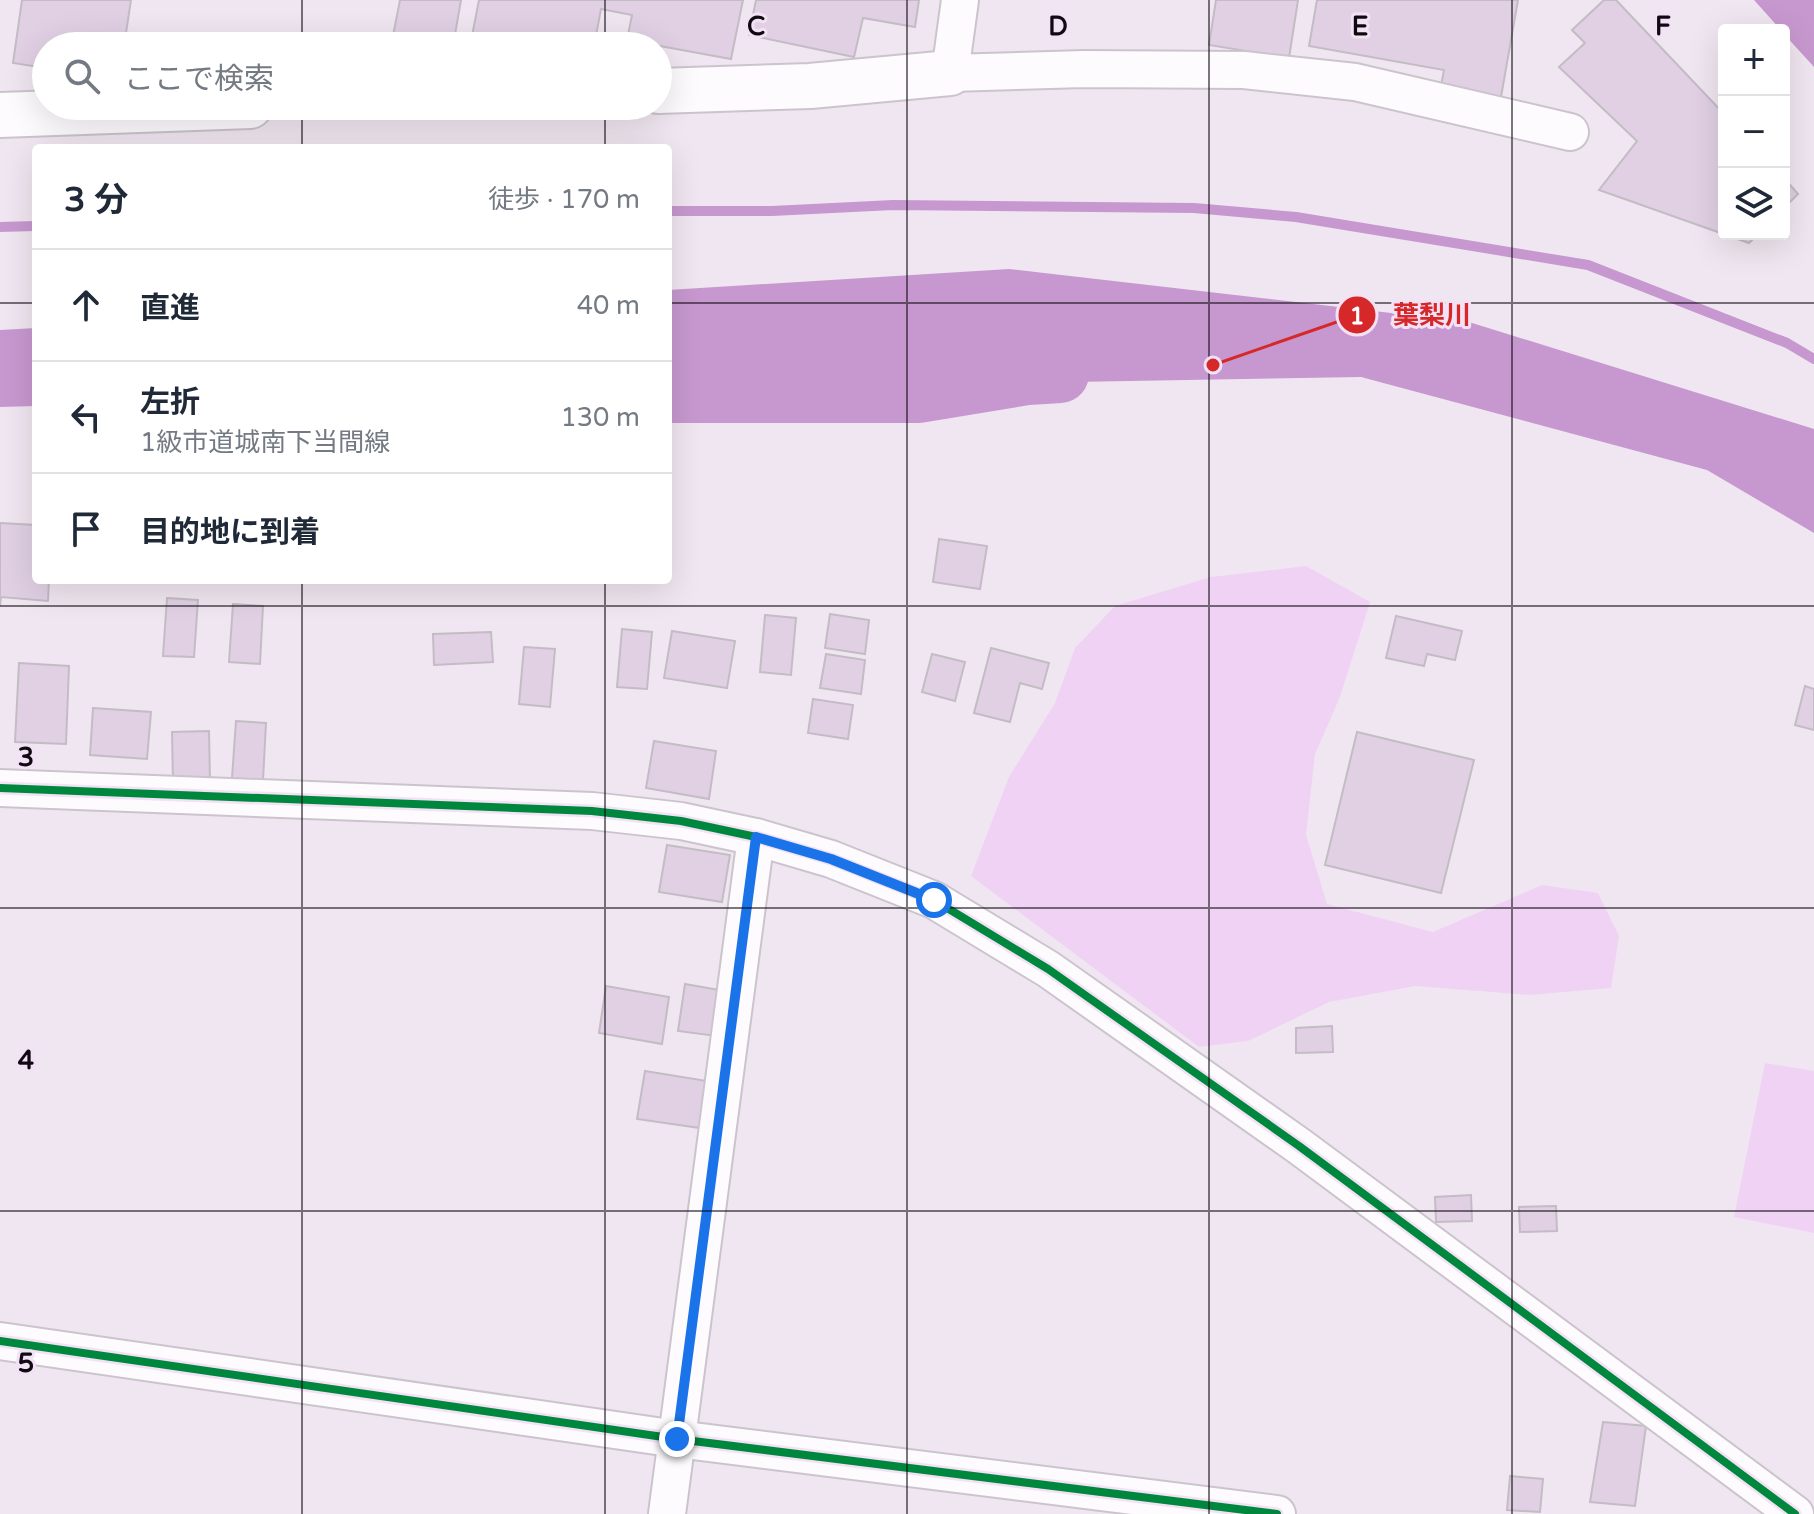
<!DOCTYPE html>
<html lang="ja">
<head>
<meta charset="utf-8">
<style>
  :root { --surface:#fff; --page:#f2f2f3; --text:#1f2937; --muted:#747a83; --line:#e0e1e3 }
  body { margin:0; font-family:"Varela Round","Noto Sans JP",sans-serif; background:var(--page); color:var(--text) }
  .controls { position:absolute; right:24px; top:24px; display:grid; overflow:hidden; border-radius:8px; box-shadow:0 8px 32px #0002 }
  .controls button { width:72px; height:72px; display:grid; place-items:center; padding:0; border:0; border-bottom:2px solid var(--line); background:var(--surface); color:var(--text); font:40px sans-serif }
  .stop { position:absolute; width:24px; height:24px; margin:-18px; border:6px solid #1a73e8; border-radius:50%; background:#fff }
  .stop.end { background:#1a73e8; border-color:#fff; box-shadow:0 2px 8px #0008 }
  .list { margin:0; padding:0; list-style:none }
  h2 { display:flex; justify-content:space-between; align-items:center; height:104px; margin:0; padding:0 32px; font-size:34px }
  h2 small { font-size:26px; font-weight:400; color:var(--muted) }
  .list li { display:grid; grid-template-columns:52px 1fr auto; gap:24px; align-items:center; box-sizing:border-box; height:112px; padding:0 32px; border-top:2px solid var(--line) }
  .list b { display:block; font-size:30px; white-space:nowrap }
  .list p { margin:0; font-size:26px; white-space:nowrap; color:var(--muted) }
  .list em { font-size:26px; font-style:normal; color:var(--muted) }
  .icon { flex:none; width:44px; height:44px; fill:none; stroke:currentColor; stroke-width:2; stroke-linecap:round; stroke-linejoin:round }
  .map { position:relative; flex:none; width:1814px; height:1514px; overflow:hidden }
  .search { position:absolute; background:var(--surface); box-shadow:0 8px 32px #0002; left:32px; top:32px; width:640px; height:88px; display:flex; align-items:center; gap:20px; box-sizing:border-box; padding:0 28px; border-radius:44px; color:var(--muted); font-size:30px }
  .panel { position:absolute; background:var(--surface); box-shadow:0 8px 32px #0002; left:32px; top:144px; width:640px; height:440px; border-radius:8px }
  .map>svg:first-child { display:block }
  .green { fill:#f0d2f4 }
  .water { fill:#c798cf }
  .lines { fill:none; stroke-linecap:round; stroke-linejoin:round }
  .stream { stroke:#c798cf; stroke-width:10 }
  .river { stroke:#c798cf; stroke-width:58 }
  .building { fill:#e1d0e4; stroke:#c3bcc4; stroke-width:2 }
  .minor-casing { stroke:#cbc4cd; stroke-width:40 }
  .tertiary-casing { stroke:#cbc4cd; stroke-width:48 }
  .minor { stroke:#fdfbfd; stroke-width:36 }
  .tertiary { stroke:#fdfbfd; stroke-width:44 }
  .cycleway-casing { stroke:#f3e1f6; stroke-width:13 }
  .cycleway { stroke:#00873e; stroke-width:8 }
  .route { stroke:#1a73e8; stroke-width:10 }
  .grid { fill:none; stroke:#0f0910; stroke-width:2; stroke-opacity:0.55 }
  .grid-label { font-size:26px; text-anchor:middle; font-weight:bold; fill:#0f0910; stroke:#f3e1f6; stroke-width:6; stroke-linejoin:round; paint-order:stroke }
  .leader { fill:none; stroke:#d62828; stroke-width:3 }
  .callout-dot { fill:#d62828; stroke:#f3e1f6; stroke-width:3 }
  .mark-label { font-size:24px; text-anchor:middle; font-weight:bold; fill:#fff }
  .callout-label { font-size:26px; text-anchor:middle; font-weight:bold; fill:#d62828; stroke:#f3e1f6; stroke-width:6; stroke-linejoin:round; paint-order:stroke }
</style>
</head>
<body>
<div class="map">
<svg width="1814" height="1514" viewBox="0 0 1814 1514">
  <rect width="100%" height="100%" fill="#f0e6f1"/>
  <g class="green">
    <path d="M1306 566 1370 602 1340 697 1315 754 1306 835 1327 904 1433 932 1542 885 1598 893 1619 936 1611 988 1530 995 1415 986 1329 1002 1248 1041 1199 1047 971 876 1009 777 1055 703 1075 648 1115 606 1211 577Z"/>
    <path d="M1765 1063 1814 1071V1233L1734 1217Z"/>
  </g>
  <g class="water">
    <path d="M1754 0H1814V67L1784 34V30H1781Z"/>
    <path d="M1009 269 1469 322 1814 429V533L1707 470 1361 377 668 389V290Z"/>
    <path d="M36 328V406L0 407V330Z"/>
  </g>
  <g class="lines">
    <g class="stream">
      <path d="M668 211H772L893 205 1194 208 1296 217 1588 265 1787 343 1814 359"/>
      <path d="M0 227 36 226"/>
    </g>
    <path class="river" d="M668 394H919L1028 376 1060 374"/>
  </g>
  <g class="building">
    <path d="M22 0H131L124 46H46V68L13 63Z"/>
    <path d="M400 0H461L453 46H391Z"/>
    <path d="M479 0H743L731 59 627 40 632 15 601 9 594 46H499L471 41Z"/>
    <path d="M756 0H919L915 27 863 18 854 57 749 35Z"/>
    <path d="M1216 0H1298L1289 58 1209 45Z"/>
    <path d="M1317 0H1518L1501 97 1441 86 1444 70 1309 46Z"/>
    <path d="M1604 0H1616L1724 114V234H1758L1749 243 1599 190 1637 141 1559 67 1585 43 1572 30Z"/>
    <path d="M1784 178 1798 194 1784 208Z"/>
    <path d="M0 523 36 525V580H49L48 601 1 597 0 606Z"/>
    <path d="M939 539 987 546 980 589 933 582Z"/>
    <path d="M167 598 198 600 194 657 163 656Z"/>
    <path d="M233 604 263 606 260 664 229 662Z"/>
    <path d="M830 614 869 620 865 654 825 648Z"/>
    <path d="M765 615 796 618 791 675 760 672Z"/>
    <path d="M1396 616 1462 631 1455 660 1427 654 1424 666 1386 658Z"/>
    <path d="M622 629 652 632 647 689 617 687Z"/>
    <path d="M672 631 735 641 727 688 664 678Z"/>
    <path d="M491 632 493 662 434 665 433 634Z"/>
    <path d="M524 647 555 649 550 707 519 704Z"/>
    <path d="M991 648 1049 663 1042 689 1020 683 1010 722 974 713Z"/>
    <path d="M826 654 865 660 861 694 820 688Z"/>
    <path d="M932 654 965 662 955 701 922 692Z"/>
    <path d="M19 663 69 666 66 744 15 742Z"/>
    <path d="M1805 686 1814 689V730L1795 725Z"/>
    <path d="M813 699 853 705 848 739 808 733Z"/>
    <path d="M93 708 151 712 147 759 90 755Z"/>
    <path d="M236 721 266 723 263 780 232 778Z"/>
    <path d="M209 731 210 782 173 783 172 732Z"/>
    <path d="M1357 732 1474 760 1441 893 1325 865Z"/>
    <path d="M654 741 716 751 709 799 646 788Z"/>
    <path d="M667 845 730 855 722 902 659 892Z"/>
    <path d="M685 984 725 991 716 1036 678 1031Z"/>
    <path d="M606 986 669 997 662 1044 599 1033Z"/>
    <path d="M1332 1026 1333 1052 1296 1053V1028Z"/>
    <path d="M645 1071 707 1081 700 1128 637 1119Z"/>
    <path d="M1471 1195 1472 1221 1436 1222 1435 1197Z"/>
    <path d="M1556 1206 1557 1231 1520 1232 1519 1207Z"/>
    <path d="M1603 1422 1646 1426 1635 1506 1590 1502Z"/>
    <path d="M1510 1476 1543 1479 1540 1512 1507 1510Z"/>
  </g>
  <g class="lines">
    <defs>
      <g id="minor">
        <path d="M960 0 950 73 1084 69 1244 70 1355 82 1570 132"/>
        <path d="M0 788 592 811 681 821 756 837 831 859 934 900 1048 969 1299 1146 1795 1514"/>
        <path d="M0 1341 677 1439 1277 1514"/>
        <path d="M667 1514 756 837"/>
      </g>
      <g id="tertiary">
        <path d="M658 91 810 86 950 73"/>
        <path d="M0 115 250 106"/>
      </g>
    </defs>
    <use href="#minor" class="minor-casing"/>
    <use href="#tertiary" class="tertiary-casing"/>
    <use href="#minor" class="minor"/>
    <use href="#tertiary" class="tertiary"/>
    <defs>
      <g id="cycleway">
        <path d="M0 788 592 811 681 821 756 837 831 859 934 900 1048 969 1299 1146 1795 1514"/>
        <path d="M0 1341 677 1439 1277 1514"/>
      </g>
    </defs>
    <use href="#cycleway" class="cycleway-casing"/>
    <use href="#cycleway" class="cycleway"/>
  </g>
  <g class="lines">
    <path class="route" d="M677 1439 756 837 831 859 934 900"/>
  </g>
  <path class="grid" d="M302 0V46M605 0V46M907 0V1514M1209 0V1514M1512 0V1514M302 106V148M605 106V148M0 303H36M668 303H1814M302 580V1514M605 580V1514M0 606H1814M0 908H1814M0 1211H1814"/>
  <g class="grid-label">
    <text x="756" y="35">C</text>
    <text x="1058" y="35">D</text>
    <text x="1360" y="35">E</text>
    <text x="1663" y="35">F</text>
    <text x="26" y="766">3</text>
    <text x="26" y="1069">4</text>
    <text x="26" y="1372">5</text>
  </g>
  <path class="leader" d="M1213 365L1357 315"/>
  <g class="callout-dot">
    <circle cx="1213" cy="365" r="8"/>
    <circle cx="1357" cy="315" r="20"/>
  </g>
  <g class="mark-label">
    <text x="1357" y="324">1</text>
  </g>
  <g class="callout-label">
    <text x="1432" y="324">葉梨川</text>
  </g>
</svg>
<div class="controls">
<button>+</button>
<button>−</button>
<button><svg class="icon" aria-label="layers" viewBox="0 0 24 24"><path d="M12 4l9 5-9 5-9-5zM3 14l9 5 9-5"/></svg></button>
</div>
<div class="stop" style="left:934px;top:900px"></div>
<div class="stop end" style="left:677px;top:1439px"></div>
<div class="search"><svg class="icon" aria-label="search" viewBox="0 0 24 24"><circle cx="10" cy="10" r="6"/><path d="M15 15l6 6"/></svg>ここで検索</div>
<section class="panel">
<h2>3 分<small>徒歩 · 170 m</small></h2>
<ul class="list">
<li><svg class="icon" aria-label="ahead" viewBox="0 0 24 24"><path d="M12 20V5M6 11l6-6 6 6"/></svg><div><b>直進</b></div><em>40 m</em></li>
<li><svg class="icon" aria-label="left" viewBox="0 0 24 24"><path d="M17 20v-9H6M10 6l-5 5 5 5"/></svg><div><b>左折</b><p>1級市道城南下当間線</p></div><em>130 m</em></li>
<li><svg class="icon" aria-label="arrive" viewBox="0 0 24 24"><path d="M6 21V4h12l-3 4 3 4H6"/></svg><div><b>目的地に到着</b></div></li>
</ul>
</section>
</div>
</body>
</html>
